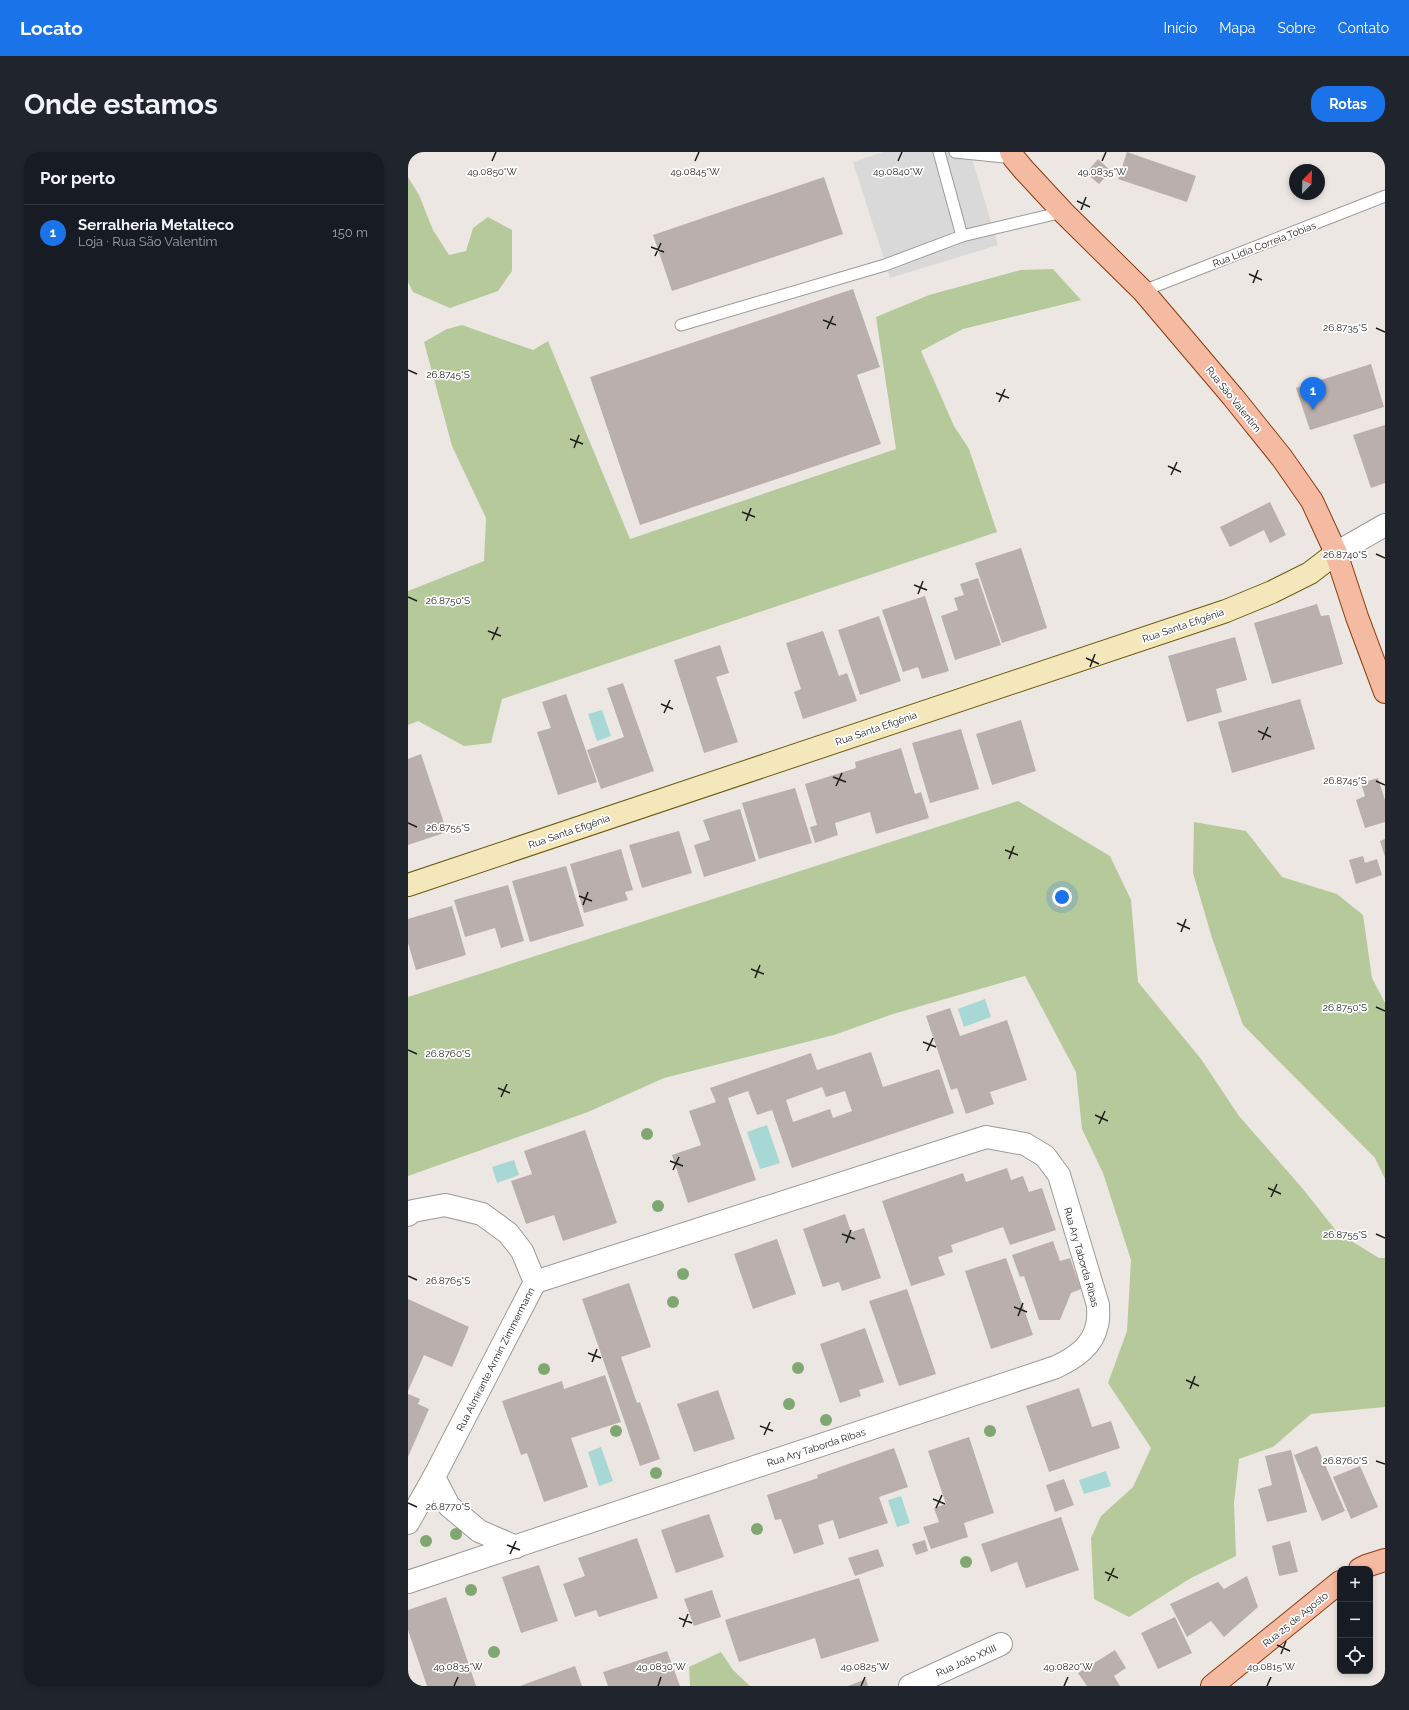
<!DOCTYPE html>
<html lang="pt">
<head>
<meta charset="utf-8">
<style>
  :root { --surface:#171b24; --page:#20242c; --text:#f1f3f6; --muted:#9ea1a6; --line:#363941; --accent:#1a73e8 }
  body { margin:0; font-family:Raleway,sans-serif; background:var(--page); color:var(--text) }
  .controls { position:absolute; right:12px; bottom:12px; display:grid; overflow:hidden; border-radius:8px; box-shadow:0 2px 6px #0003 }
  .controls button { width:36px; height:36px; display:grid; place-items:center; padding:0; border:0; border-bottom:1px solid var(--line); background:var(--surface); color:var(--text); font:20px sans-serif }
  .compass { position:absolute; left:881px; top:12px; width:36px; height:36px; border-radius:50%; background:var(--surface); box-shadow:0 2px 6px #0003; rotate:23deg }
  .you { position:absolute; left:654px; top:745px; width:14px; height:14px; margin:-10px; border:3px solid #fff; border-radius:50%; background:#1a73e8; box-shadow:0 0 0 6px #1a73e833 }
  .badge { display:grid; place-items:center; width:26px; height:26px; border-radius:50%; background:var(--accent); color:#fff; font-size:13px; font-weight:700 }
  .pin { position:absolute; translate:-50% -33px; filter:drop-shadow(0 1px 2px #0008) }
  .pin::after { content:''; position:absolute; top:21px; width:14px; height:12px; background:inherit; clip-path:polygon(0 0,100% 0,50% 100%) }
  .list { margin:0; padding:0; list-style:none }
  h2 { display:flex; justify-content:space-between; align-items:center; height:52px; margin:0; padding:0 16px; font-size:17px }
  h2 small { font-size:13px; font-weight:400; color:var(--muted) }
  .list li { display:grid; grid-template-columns:26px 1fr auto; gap:12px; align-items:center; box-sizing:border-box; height:56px; padding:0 16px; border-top:1px solid var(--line) }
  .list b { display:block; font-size:15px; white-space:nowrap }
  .list p { margin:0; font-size:13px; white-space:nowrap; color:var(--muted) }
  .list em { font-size:13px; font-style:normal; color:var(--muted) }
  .icon { flex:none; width:22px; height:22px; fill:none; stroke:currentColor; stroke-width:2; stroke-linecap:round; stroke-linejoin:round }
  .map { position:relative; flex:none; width:977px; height:1534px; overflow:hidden; border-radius:16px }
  header { display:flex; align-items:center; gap:24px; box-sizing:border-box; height:56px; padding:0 20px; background:var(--accent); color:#fff }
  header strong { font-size:19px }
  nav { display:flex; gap:22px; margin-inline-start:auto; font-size:14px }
  .intro { display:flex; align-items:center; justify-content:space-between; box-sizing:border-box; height:96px; padding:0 24px }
  h1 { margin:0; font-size:28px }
  .button { padding:10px 18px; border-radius:16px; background:var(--accent); color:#fff; font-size:14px; font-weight:700 }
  main { display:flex; gap:24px; padding:0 24px }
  aside { flex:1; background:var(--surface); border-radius:16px; box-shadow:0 2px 6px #0003 }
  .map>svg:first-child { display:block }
  .forest { fill:#b6c99b }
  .parking { fill:#d9d9d9 }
  .water { fill:#a7d8d5 }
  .building { fill:#baafad; fill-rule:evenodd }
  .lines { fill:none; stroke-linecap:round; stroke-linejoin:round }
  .lane-casing { stroke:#9a9a9a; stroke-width:13 }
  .street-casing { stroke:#9a9a9a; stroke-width:24 }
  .secondary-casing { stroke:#6a5b0d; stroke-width:24 }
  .primary-casing { stroke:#8a3d0c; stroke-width:24 }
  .lane { stroke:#fff; stroke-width:11 }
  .street { stroke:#fff; stroke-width:22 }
  .secondary { stroke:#f4e7bb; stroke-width:22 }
  .primary { stroke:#f4baa2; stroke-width:22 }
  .tree { fill:#80a771 }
  .ticks { fill:none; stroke:#1d1d1d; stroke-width:1.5 }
  .labels { text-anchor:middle; stroke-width:3.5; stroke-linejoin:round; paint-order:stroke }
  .street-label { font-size:10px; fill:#1d1d1d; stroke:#fff }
  .ticks-label { font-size:10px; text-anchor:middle; fill:#1d1d1d; stroke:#fff; stroke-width:3.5; stroke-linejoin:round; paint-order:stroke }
</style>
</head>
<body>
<header>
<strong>Locato</strong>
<nav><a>Início</a><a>Mapa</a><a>Sobre</a><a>Contato</a></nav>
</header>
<div class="intro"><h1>Onde estamos</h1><a class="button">Rotas</a></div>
<main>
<aside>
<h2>Por perto<small></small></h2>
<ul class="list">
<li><span class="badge">1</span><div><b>Serralheria Metalteco</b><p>Loja · Rua São Valentim</p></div><em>150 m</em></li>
</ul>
</aside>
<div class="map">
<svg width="977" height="1534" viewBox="0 0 977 1534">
  <rect width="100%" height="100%" fill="#ede7e3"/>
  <g class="forest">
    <path d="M0 25 11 43 25 78 41 103 58 99 65 76 80 65 104 78V119L90 139 42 156 5 140 0 130Z"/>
    <path d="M645 117 673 148 555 177 513 199 546 274 561 297 589 380 94 547 83 591 56 594 10 569 0 573V439L76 409 78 366 44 294 16 190 39 177 54 173 125 198 140 189 222 387 488 297 468 165 521 143 613 118Z"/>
    <path d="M610 649 702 704 723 748 730 830 793 907 831 964 895 1037 929 1080 971 1106H977V1255L903 1262 865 1295 831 1307 826 1351 828 1404 783 1426 721 1465 686 1447 683 1386 693 1364 725 1335 743 1296 700 1231 719 1179 723 1108 695 1021 674 977 668 920 617 824 485 862 426 883 256 926 180 960 0 1024V845Z"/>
    <path d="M786 670 838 679 874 725 929 742 955 763 964 826 977 851V1027L967 1006 835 873 804 786 785 721Z"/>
    <path d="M313 1500 325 1518 342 1534H282L281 1515Z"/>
  </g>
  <path class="parking" d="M475 0H562L590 93 482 126 445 10Z"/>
  <g class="water">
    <path d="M194 558 203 584 189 589 180 562Z"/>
    <path d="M577 847 583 865 556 875 550 857Z"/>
    <path d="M359 973 372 1011 352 1017 339 980Z"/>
    <path d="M106 1008 111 1023 89 1031 84 1015Z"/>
    <path d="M193 1295 205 1329 191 1334 180 1300Z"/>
    <path d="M698 1319 703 1334 676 1342 671 1328Z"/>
    <path d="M493 1344 502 1371 489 1375 480 1348Z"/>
  </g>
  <g class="building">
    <path d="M719 0 788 24 779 50 710 27Z"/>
    <path d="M690 7 703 19 691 32 678 21Z"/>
    <path d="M416 25 435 82 264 139 245 83Z"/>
    <path d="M445 137 472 215 449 223 473 292 232 373 182 225Z"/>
    <path d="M963 212 976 255 902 278 888 236Z"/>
    <path d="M977 273V331L963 336 945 283Z"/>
    <path d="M862 350 878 383 862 391 856 378 822 395 812 375Z"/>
    <path d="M613 396 639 476 594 491 567 411Z"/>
    <path d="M570 426 593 493 547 508 533 464 550 458 546 446 556 443 552 432Z"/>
    <path d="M517 444 541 519 514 527 510 515 495 520 474 458Z"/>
    <path d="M909 452 913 464 921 463 935 512 864 532 846 471Z"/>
    <path d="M471 464 493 529 452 543 430 478Z"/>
    <path d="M415 479 431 524 439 521 449 549 395 567 386 540 393 537 378 491Z"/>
    <path d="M827 485 839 528 808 537 814 560 779 570 760 504Z"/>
    <path d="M312 493 321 521 308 525 330 590 296 601 266 508Z"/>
    <path d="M215 531 246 619 193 637 179 598 216 585 199 536Z"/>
    <path d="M158 542 189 630 150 643 129 580 143 576 134 550Z"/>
    <path d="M892 547 907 597 824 621 810 570Z"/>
    <path d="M613 568 628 619 584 633 568 582Z"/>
    <path d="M553 577 571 637 522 651 504 591Z"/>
    <path d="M493 596 507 642 513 640 521 666 468 682 462 660 427 671 430 683 407 691 402 675 409 673 397 632 448 616 447 610Z"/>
    <path d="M13 602 39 680 0 693V607Z"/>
    <path d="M970 626 977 648V670L957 676 948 648 957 644 953 631Z"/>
    <path d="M387 636 404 691 351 707 334 651Z"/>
    <path d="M332 657 348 709 296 725 286 693 302 688 295 668Z"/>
    <path d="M271 679 284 721 234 736 221 693Z"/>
    <path d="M977 687V705L972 689Z"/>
    <path d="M213 697 225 738 217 740 220 748 176 761 162 712Z"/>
    <path d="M955 704 957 711 969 707 974 723 948 732 941 708Z"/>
    <path d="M158 714 176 774 122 790 104 729Z"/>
    <path d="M100 733 116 789 93 796 87 776 57 785 46 748Z"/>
    <path d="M44 754 58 803 8 818 0 791V767Z"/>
    <path d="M542 856 552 884 599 868 619 928 582 940 586 952 558 962 549 936 543 938 518 864Z"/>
    <path d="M463 900 475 935 531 917 546 961 384 1016 364 958 349 963 340 939 320 946 348 1028 280 1051 264 1003 293 993 281 959 308 950 302 936 403 901 409 918ZM414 935 418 945 437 939 444 959 425 966 422 957 385 970 378 948Z"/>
    <path d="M177 978 209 1071 155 1089 146 1063 118 1072 103 1029 124 1022 116 999Z"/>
    <path d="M599 1016 603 1028 615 1024 621 1040 634 1036 648 1078 602 1093 595 1075 543 1093 545 1100 530 1105 537 1123 503 1134 474 1049 555 1021 558 1030Z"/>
    <path d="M437 1062 443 1080 456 1076 473 1126 434 1139 431 1130 415 1135 395 1077Z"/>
    <path d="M369 1087 388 1142 345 1157 326 1102Z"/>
    <path d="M645 1089 652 1109 662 1106 673 1137 663 1141 652 1168H631L616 1124 612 1125 604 1103Z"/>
    <path d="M598 1106 625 1183 583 1197 557 1119Z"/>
    <path d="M221 1131 243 1195 213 1205 229 1251 232 1250 252 1307 232 1314 174 1147Z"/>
    <path d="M499 1137 528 1222 491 1234 461 1149Z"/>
    <path d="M0 1147 61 1175 44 1215 16 1203 0 1239Z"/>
    <path d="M457 1176 476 1230 451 1238 453 1244 432 1251 412 1192Z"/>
    <path d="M197 1223 213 1270 163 1286 180 1335 136 1350 119 1301 113 1303 94 1249 154 1229 156 1237Z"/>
    <path d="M671 1236 684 1275 703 1269 712 1296 641 1320 618 1254Z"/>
    <path d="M310 1238 327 1287 286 1300 269 1252Z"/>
    <path d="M0 1242 12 1247 10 1252 21 1257 0 1305Z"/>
    <path d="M561 1285 586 1361 556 1371 560 1385 523 1397 515 1375 531 1370 526 1356 538 1352 520 1299Z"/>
    <path d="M909 1294 937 1359 914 1369 886 1303Z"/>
    <path d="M486 1296 500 1335 471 1345 480 1371 431 1387 425 1368 410 1373 416 1392 386 1402 373 1367 367 1368 359 1343 410 1326 409 1323Z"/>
    <path d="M883 1298 899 1360 859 1370 850 1337 864 1333 857 1304Z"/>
    <path d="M952 1314 970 1355 943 1367 925 1325Z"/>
    <path d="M656 1327 666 1353 647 1360 638 1333Z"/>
    <path d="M301 1362 316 1405 268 1421 253 1378Z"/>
    <path d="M653 1365 671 1418 618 1436 609 1410 583 1420 573 1392Z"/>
    <path d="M229 1386 250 1446 191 1465 188 1458 167 1465 155 1432 177 1424 170 1406Z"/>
    <path d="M517 1388 520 1399 508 1403 504 1392Z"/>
    <path d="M882 1389 890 1420 871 1424 864 1394Z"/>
    <path d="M470 1397 476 1414 447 1424 440 1406Z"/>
    <path d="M131 1413 150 1469 113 1481 94 1425Z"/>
    <path d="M839 1424 850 1455 816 1485 803 1469 779 1485 762 1452 810 1430 816 1437Z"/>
    <path d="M451 1426 471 1489 413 1507 407 1486 331 1510 317 1468Z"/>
    <path d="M304 1438 313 1465 286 1474 276 1447Z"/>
    <path d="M38 1445 68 1534H19L0 1478V1458Z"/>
    <path d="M767 1465 784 1501 750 1517 733 1481Z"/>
    <path d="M707 1498 718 1516 706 1524 712 1534H679L670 1521Z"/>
    <path d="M259 1499 272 1534H200L195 1520Z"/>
    <path d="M167 1514 174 1534H112Z"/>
    <path d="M458 1527 460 1534H440Z"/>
  </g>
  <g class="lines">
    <defs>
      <g id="lane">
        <path d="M531 0 554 84"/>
        <path d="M547 0 606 6"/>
        <path d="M735 139 977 44"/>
        <path d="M273 173 477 113 554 84 655 60"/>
      </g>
      <g id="street">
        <path d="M928 401 977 373"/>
        <path d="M0 1063 5 1059 37 1053 74 1062 100 1081 114 1099 127 1130 26 1325 0 1371"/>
        <path d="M26 1325 41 1354 71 1379 108 1395"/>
        <path d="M0 1430 648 1215C667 1206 685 1194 689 1173 691 1167 690 1160 690 1153L651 1023 637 1004 617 992 578 985 127 1130"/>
        <path d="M502 1534 593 1492"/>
      </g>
      <path id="secondary" d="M0 733 818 459 864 440 902 421 928 401"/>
      <g id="primary">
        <path d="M603 0 606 6 616 18 655 60 735 139 825 245 874 306 904 349 928 401 949 465 977 540"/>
        <path d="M952 1417 958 1414 977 1408"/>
        <path d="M804 1534 932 1430"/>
      </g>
    </defs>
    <use href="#lane" class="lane-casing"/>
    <use href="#street" class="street-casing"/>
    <use href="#secondary" class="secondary-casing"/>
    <use href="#primary" class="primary-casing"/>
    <use href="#lane" class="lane"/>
    <use href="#street" class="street"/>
    <use href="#secondary" class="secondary"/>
    <use href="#primary" class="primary"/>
  </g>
  <g class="tree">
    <circle cx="239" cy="982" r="6"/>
    <circle cx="250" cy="1054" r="6"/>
    <circle cx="275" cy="1122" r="6"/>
    <circle cx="265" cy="1150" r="6"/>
    <circle cx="390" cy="1216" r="6"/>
    <circle cx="136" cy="1217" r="6"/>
    <circle cx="381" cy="1252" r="6"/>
    <circle cx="418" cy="1268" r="6"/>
    <circle cx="208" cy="1279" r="6"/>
    <circle cx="582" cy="1279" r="6"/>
    <circle cx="248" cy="1321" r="6"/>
    <circle cx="349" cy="1377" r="6"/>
    <circle cx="48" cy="1382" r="6"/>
    <circle cx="18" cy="1389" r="6"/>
    <circle cx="558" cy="1410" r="6"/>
    <circle cx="63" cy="1438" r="6"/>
    <circle cx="86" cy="1500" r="6"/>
  </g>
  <path class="ticks" d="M84 9 88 0M287 9 291 0M490 9 494 0M694 9 698 0M669 49 682 55M673 58 678 45M243 95 256 100M247 104 253 91M841 122 854 128M845 131 850 118M415 168 428 173M968 176 977 180M419 177 425 164M0 218 9 222M588 241 601 246M591 250 597 237M162 287 175 292M166 296 171 283M760 314 773 320M763 323 769 310M334 360 347 365M338 369 343 356M968 402 977 406M506 433 519 438M510 442 515 429M0 445 9 449M80 479 93 484M84 488 90 475M678 506 691 512M682 515 687 502M253 552 265 557M256 561 262 548M850 579 863 585M854 588 860 575M425 625 438 630M968 629 977 633M428 634 434 621M0 671 9 675M597 698 610 703M601 707 606 694M171 744 184 749M175 753 180 740M769 771 782 777M773 780 778 767M343 817 356 822M347 826 352 813M968 855 977 859M515 890 528 895M0 898 9 902M519 899 525 886M90 936 102 941M93 945 99 932M687 963 700 969M691 972 697 959M262 1009 275 1014M265 1018 271 1005M860 1036 873 1042M863 1045 869 1032M434 1082 447 1087M968 1082 977 1086M438 1091 443 1078M0 1124 9 1128M606 1155 619 1160M610 1164 615 1151M180 1201 193 1206M184 1210 189 1197M778 1228 791 1234M782 1237 787 1224M352 1274 365 1279M356 1283 362 1270M968 1309 977 1312M525 1347 537 1352M0 1351 9 1355M528 1356 534 1343M99 1393 112 1398M102 1402 108 1389M697 1420 710 1426M700 1429 706 1416M271 1466 284 1471M275 1475 280 1462M869 1493 882 1499M873 1502 878 1489M46 1534 50 1525M250 1534 253 1525M453 1534 457 1525M656 1534 660 1525M859 1534 863 1525"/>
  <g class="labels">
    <g class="street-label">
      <text transform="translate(856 92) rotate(-21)" y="4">Rua Lídia Correia Tobias</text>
      <text transform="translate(826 247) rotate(51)" y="4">Rua São Valentim</text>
      <text transform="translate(775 473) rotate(-19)" y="4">Rua Santa Efigênia</text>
      <text transform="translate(468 576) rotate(-19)" y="4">Rua Santa Efigênia</text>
      <text transform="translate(161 679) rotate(-19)" y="4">Rua Santa Efigênia</text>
      <text transform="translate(674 1105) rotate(74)" y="4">Rua Ary Taborda Ribas</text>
      <text transform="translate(87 1207) rotate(-63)" y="4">Rua Almirante Armin Zimmermann</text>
      <text transform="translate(408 1295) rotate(-18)" y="4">Rua Ary Taborda Ribas</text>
      <text transform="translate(887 1467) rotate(-39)" y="4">Rua 25 de Agosto</text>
      <text transform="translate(558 1508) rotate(-24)" y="4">Rua João XXIII</text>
    </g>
  </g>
  <g class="ticks-label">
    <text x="84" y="23">49.0850°W</text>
    <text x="287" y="23">49.0845°W</text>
    <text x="490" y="23">49.0840°W</text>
    <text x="694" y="23">49.0835°W</text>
    <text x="937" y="179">26.8735°S</text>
    <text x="40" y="226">26.8745°S</text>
    <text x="937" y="406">26.8740°S</text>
    <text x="40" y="452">26.8750°S</text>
    <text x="937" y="632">26.8745°S</text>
    <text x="40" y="679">26.8755°S</text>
    <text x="937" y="859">26.8750°S</text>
    <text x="40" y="905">26.8760°S</text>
    <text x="937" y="1086">26.8755°S</text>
    <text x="40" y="1132">26.8765°S</text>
    <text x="937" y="1312">26.8760°S</text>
    <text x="40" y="1358">26.8770°S</text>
    <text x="50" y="1518">49.0835°W</text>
    <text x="253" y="1518">49.0830°W</text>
    <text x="457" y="1518">49.0825°W</text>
    <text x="660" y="1518">49.0820°W</text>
    <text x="863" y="1518">49.0815°W</text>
  </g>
</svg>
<div class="controls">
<button>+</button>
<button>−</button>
<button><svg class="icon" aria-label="locate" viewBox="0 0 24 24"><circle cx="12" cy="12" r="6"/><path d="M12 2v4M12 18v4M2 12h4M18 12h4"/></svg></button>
</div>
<svg class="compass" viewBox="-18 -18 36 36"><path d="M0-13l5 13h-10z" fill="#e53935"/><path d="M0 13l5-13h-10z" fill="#9ea1a6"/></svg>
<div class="you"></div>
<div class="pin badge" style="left:905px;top:258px">1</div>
</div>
</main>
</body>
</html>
